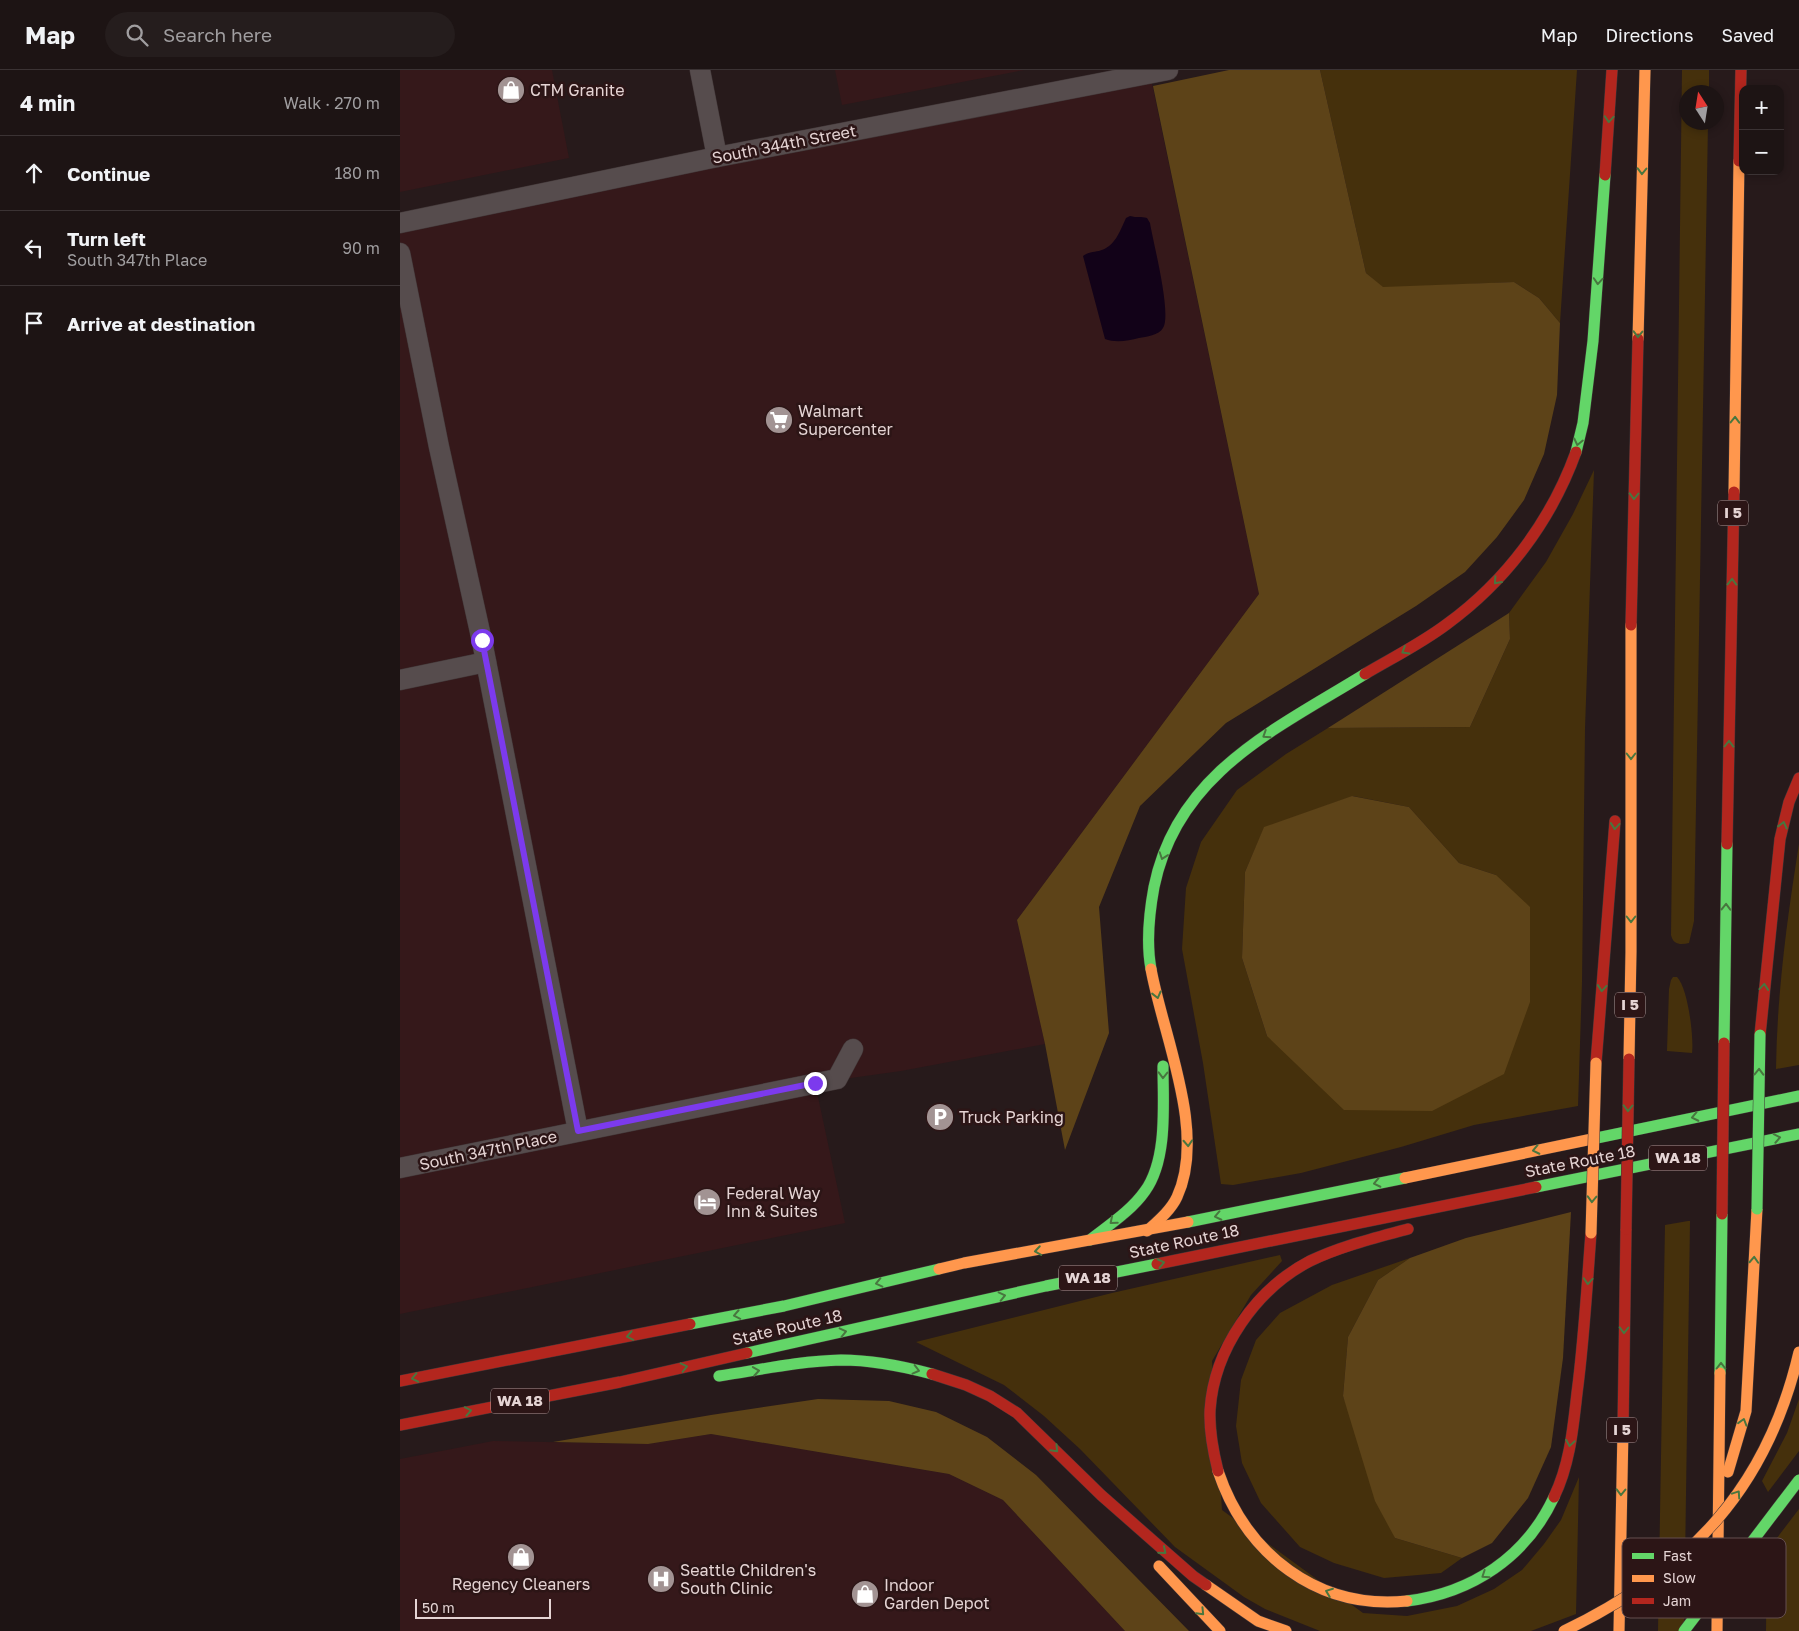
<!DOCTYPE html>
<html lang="en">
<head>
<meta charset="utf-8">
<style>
  :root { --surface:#1d1414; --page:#251d1d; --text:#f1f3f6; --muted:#a09ea0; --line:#3b3334 }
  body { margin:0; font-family:"Golos Text",sans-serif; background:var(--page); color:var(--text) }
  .controls { position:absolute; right:15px; top:15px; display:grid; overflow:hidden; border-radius:10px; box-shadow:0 2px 8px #0003 }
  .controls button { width:45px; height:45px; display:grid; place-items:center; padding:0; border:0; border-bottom:1px solid var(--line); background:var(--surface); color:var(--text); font:25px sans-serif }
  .compass { position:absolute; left:1279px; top:15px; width:45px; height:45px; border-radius:50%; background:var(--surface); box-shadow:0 2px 8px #0003; rotate:348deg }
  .scale { position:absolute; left:15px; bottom:12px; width:136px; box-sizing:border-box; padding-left:5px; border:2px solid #e5d4d4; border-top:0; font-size:14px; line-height:18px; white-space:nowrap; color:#e5d4d4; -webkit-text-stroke:4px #2c1516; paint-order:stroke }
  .stop { position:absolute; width:15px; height:15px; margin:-11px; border:4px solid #7c3aed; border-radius:50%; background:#fff }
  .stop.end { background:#7c3aed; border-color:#fff; box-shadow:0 1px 5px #0008 }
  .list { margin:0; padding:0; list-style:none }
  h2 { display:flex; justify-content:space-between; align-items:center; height:65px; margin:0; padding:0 20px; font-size:21px }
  h2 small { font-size:16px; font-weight:400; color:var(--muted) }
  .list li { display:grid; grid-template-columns:32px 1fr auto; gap:15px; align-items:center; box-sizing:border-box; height:75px; padding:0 20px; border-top:1px solid var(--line) }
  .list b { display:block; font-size:19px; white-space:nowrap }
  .list p { margin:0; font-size:16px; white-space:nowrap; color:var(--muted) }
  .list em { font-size:16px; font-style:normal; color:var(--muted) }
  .icon { flex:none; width:28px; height:28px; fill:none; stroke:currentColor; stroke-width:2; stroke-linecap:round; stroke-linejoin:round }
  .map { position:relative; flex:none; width:1399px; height:1561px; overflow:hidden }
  header { display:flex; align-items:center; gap:30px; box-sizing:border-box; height:70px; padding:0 25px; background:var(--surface); border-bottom:1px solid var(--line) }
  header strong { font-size:24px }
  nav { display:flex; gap:28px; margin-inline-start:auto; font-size:18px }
  .search { width:350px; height:45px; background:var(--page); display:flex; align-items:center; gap:12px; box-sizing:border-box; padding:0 18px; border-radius:28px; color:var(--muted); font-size:19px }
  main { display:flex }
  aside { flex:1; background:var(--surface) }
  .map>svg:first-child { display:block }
  .built { fill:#35181a }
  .green { fill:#45300c; fill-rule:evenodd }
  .forest { fill:#5d4318 }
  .water { fill:#120218 }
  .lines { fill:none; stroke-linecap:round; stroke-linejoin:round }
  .street-casing { stroke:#423738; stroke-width:21 }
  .fast-casing { stroke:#423738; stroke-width:12 }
  .slow-casing { stroke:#423738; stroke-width:12 }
  .jam-casing { stroke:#423738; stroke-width:12 }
  .street { stroke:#564c4d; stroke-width:20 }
  .fast { stroke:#63d668; stroke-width:11 }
  .slow { stroke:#ff974d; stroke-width:11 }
  .jam { stroke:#b3261e; stroke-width:11 }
  .fast-bridge-casing { stroke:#423738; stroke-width:12; stroke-linecap:butt }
  .slow-bridge-casing { stroke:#423738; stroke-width:12; stroke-linecap:butt }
  .jam-bridge-casing { stroke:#423738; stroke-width:12; stroke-linecap:butt }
  .fast-bridge { stroke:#63d668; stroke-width:11 }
  .slow-bridge { stroke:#ff974d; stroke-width:11 }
  .jam-bridge { stroke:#b3261e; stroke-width:11 }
  .oneway { stroke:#48763f }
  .route { stroke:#7c3aed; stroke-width:6 }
  .labels { text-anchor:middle; stroke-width:5; stroke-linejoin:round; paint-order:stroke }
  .shield { fill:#2c1516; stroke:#ae9b9b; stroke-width:1 }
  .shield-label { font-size:15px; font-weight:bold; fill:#e5d4d4 }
  .poi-label { font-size:16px; fill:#e5d4d4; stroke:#2c1516; text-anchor:start }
  .street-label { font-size:16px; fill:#e5d4d4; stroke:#2c1516 }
  .key { fill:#2c1516; stroke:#644e4f; stroke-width:1 }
  .key-label { font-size:14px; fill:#e5d4d4 }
</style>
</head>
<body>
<header>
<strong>Map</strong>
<div class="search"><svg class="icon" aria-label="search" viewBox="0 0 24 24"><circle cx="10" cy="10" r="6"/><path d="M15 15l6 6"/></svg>Search here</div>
<nav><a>Map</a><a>Directions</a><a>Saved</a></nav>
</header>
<main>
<aside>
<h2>4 min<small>Walk · 270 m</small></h2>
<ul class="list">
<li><svg class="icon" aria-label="ahead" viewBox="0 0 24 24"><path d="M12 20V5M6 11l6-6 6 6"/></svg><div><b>Continue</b></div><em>180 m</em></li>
<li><svg class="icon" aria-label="left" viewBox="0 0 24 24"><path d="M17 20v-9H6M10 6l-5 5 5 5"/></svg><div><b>Turn left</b><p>South 347th Place</p></div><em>90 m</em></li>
<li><svg class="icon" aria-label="arrive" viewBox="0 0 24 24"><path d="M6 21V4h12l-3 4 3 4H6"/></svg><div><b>Arrive at destination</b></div></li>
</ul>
</aside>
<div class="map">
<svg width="1399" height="1561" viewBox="0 0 1399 1561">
  <rect width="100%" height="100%" fill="#271a1b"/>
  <g class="built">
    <path d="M0 0H152L169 88 0 122Z"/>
    <path d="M435 0H624L442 35Z"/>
    <path d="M750 4 859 524 617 850 645 974 501 1001 415 1013 445 1153 0 1244V153Z"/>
    <path d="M311 1364 549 1404 603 1430 725 1561H0V1389L93 1371 248 1374Z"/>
  </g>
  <g class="green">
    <path d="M920 0H1177L1160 253 1139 228 1114 212 983 218 966 203Z"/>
    <path d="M1282 0H1309V22H1286V52L1308 53 1294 851 1289 873C1281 875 1273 875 1271 865Z"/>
    <path d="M1194 400 1185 659 1182 912 1178 1036 1074 1055 1001 1077 901 1103 833 1115 821 1114 803 993 782 879 786 818 801 772 837 720 886 684 928 658 1070 657 1110 569 1109 543 1146 492 1173 444ZM953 726 1009 737 1059 793 1096 805 867 966 842 888 845 802 864 758Z"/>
    <path d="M1399 774V995L1376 999C1377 923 1387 849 1399 774Z"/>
    <path d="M1273 907H1277C1288 918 1294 968 1292 983L1267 981 1269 919 1271 910Z"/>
    <path d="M1288 1151H1290L1284 1561H1258L1265 1155Z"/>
    <path d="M880 1185 882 1191 851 1225 812 1291 822 1440 963 1543 1007 1546 1057 1536 1094 1519 1122 1500 1144 1474 1161 1450 1179 1407 1176 1544 1131 1561H920L865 1539 844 1527 775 1477 680 1379 644 1346 604 1315 516 1272 712 1223Z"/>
    <path d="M1010 1188 978 1210 948 1267 943 1326 995 1468 1062 1488 1041 1503 984 1508 934 1493 900 1477 861 1433 842 1393 836 1356 841 1310 856 1270 880 1243 932 1215Z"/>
    <path d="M1399 1329V1381L1368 1422 1362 1411 1387 1363Z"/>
    <path d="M1399 1439V1561H1366L1367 1481Z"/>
  </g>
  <g class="forest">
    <path d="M829 0H920L966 203 983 217 1114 212 1139 228 1160 253 1157 325 1144 384 1124 430 1097 467 1065 502 1016 536 826 653 740 736 699 837 709 963 665 1080 645 974 617 850 859 524 753 16Z"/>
    <path d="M1109 543 1110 569 1070 657 928 658Z"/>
    <path d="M952 726 1009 737 1059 793 1096 805 1130 837V932L1104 1004 1032 1041 944 1040 867 966 842 888 845 802 864 757Z"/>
    <path d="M1171 1142 1163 1288 1151 1377 1128 1428 1092 1473 1062 1488 995 1468 975 1431 943 1326 948 1267 978 1210 1010 1188 1066 1168Z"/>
    <path d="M418 1329 489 1331 536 1342 587 1367 636 1405 789 1561H725L603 1430 549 1404 311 1364 248 1374 153 1372 311 1345Z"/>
  </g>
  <path class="water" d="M730 146C737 148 741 146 747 148L750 153C753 172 772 244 763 258 759 265 746 267 739 268 728 271 715 273 705 269L683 186C688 182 693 182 699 181 715 177 720 161 726 148Z"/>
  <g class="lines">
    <defs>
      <g id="street">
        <path d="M300 0 317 87"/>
        <path d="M0 153 317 87 768 0"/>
        <path d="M0 183 39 377 82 571 178 1061"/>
        <path d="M0 610 86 592"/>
        <path d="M0 1098 437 1009 453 979"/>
      </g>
      <g id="fast">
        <path d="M1176 382 1183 353 1193 271 1205 105"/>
        <path d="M751 899C746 872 749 844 754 817 777 703 876 659 965 604"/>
        <path d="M1324 973 1327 774"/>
        <path d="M1192 1069 1399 1026"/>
        <path d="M1136 1117 1399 1064"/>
        <path d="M788 1152 1005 1108"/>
        <path d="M690 1170C709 1155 731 1141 745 1121 768 1089 763 1034 763 996"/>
        <path d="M290 1254 384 1236 539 1199"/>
        <path d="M347 1283 646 1216 757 1194"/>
        <path d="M1320 1303 1322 1144"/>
        <path d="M319 1306C359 1300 400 1291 441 1290 472 1290 502 1296 532 1304"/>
        <path d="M1007 1531C1072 1523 1126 1487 1154 1427"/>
      </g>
      <g id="slow">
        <path d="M1238 269 1245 0"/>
        <path d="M1334 422 1339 91"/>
        <path d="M1229 989 1231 882V555"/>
        <path d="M1005 1108 1192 1069"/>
        <path d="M747 1161C758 1151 771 1140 777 1127 807 1062 763 966 751 899"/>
        <path d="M539 1199 564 1193 788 1152"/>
        <path d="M818 1401C846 1484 917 1540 1007 1531"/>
        <path d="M1328 1402 1346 1341 1357 1139"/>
        <path d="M759 1496 820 1561"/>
        <path d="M806 1515 858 1551 886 1561"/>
        <path d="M1219 1561 1223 1360"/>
        <path d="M1317 1561 1320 1303"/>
      </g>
      <g id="jam">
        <path d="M1339 91 1341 0"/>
        <path d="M1205 105 1212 0"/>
        <path d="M1231 555 1238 269"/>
        <path d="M965 604C992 588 1022 573 1047 554 1106 511 1151 451 1176 382"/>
        <path d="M1327 774 1334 422"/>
        <path d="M1360 965 1380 769 1389 732 1399 708"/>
        <path d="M1196 993 1215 751"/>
        <path d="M757 1194 1136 1117"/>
        <path d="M532 1304 566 1315 590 1326 617 1343 701 1425 793 1506 806 1515"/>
        <path d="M0 1311 290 1254"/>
        <path d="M0 1355 220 1312 347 1283"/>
        <path d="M1223 1360 1226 1159"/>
        <path d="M818 1401C813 1381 809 1361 810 1340 814 1279 856 1219 910 1191 941 1176 975 1168 1008 1159"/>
        <path d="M1154 1427C1170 1394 1173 1358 1177 1323 1184 1270 1187 1216 1191 1163"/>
      </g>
    </defs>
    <use href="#street" class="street-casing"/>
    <use href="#fast" class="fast-casing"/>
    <use href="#slow" class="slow-casing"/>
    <use href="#jam" class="jam-casing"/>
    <use href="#street" class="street"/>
    <use href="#fast" class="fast"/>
    <use href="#slow" class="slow"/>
    <use href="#jam" class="jam"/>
    <defs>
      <g id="fast-bridge">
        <path d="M1357 1139 1360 965"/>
        <path d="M1284 1561 1399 1410"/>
      </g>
      <g id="slow-bridge">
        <path d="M1191 1163 1196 993"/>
        <path d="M1164 1561C1289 1501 1367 1419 1399 1282"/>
      </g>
      <g id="jam-bridge">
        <path d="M1322 1144 1324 973"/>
        <path d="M1226 1159 1229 989"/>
      </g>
    </defs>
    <use href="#fast-bridge" class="fast-bridge-casing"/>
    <use href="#slow-bridge" class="slow-bridge-casing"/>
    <use href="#jam-bridge" class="jam-bridge-casing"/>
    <use href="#fast-bridge" class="fast-bridge"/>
    <use href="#slow-bridge" class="slow-bridge"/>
    <use href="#jam-bridge" class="jam-bridge"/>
  </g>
  <defs><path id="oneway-chevron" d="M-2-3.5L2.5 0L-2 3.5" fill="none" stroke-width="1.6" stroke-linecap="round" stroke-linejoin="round" transform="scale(1.25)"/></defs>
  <g class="oneway">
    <use href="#oneway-chevron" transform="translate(1209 49) rotate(94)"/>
    <use href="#oneway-chevron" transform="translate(1242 101) rotate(91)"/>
    <use href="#oneway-chevron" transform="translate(1198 211) rotate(94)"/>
    <use href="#oneway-chevron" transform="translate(1238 264) rotate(91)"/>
    <use href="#oneway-chevron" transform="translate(1335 350) rotate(-89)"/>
    <use href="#oneway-chevron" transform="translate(1178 372) rotate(103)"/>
    <use href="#oneway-chevron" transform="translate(1234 426) rotate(91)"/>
    <use href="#oneway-chevron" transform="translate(1097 511) rotate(132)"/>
    <use href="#oneway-chevron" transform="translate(1332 512) rotate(-89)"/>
    <use href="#oneway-chevron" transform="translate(1005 581) rotate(149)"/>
    <use href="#oneway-chevron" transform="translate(866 665) rotate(147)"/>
    <use href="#oneway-chevron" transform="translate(1329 674) rotate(-89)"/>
    <use href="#oneway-chevron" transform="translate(1231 686) rotate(90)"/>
    <use href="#oneway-chevron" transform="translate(1383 755) rotate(-76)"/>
    <use href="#oneway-chevron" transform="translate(1215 756) rotate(95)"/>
    <use href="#oneway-chevron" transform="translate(763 786) rotate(109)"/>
    <use href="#oneway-chevron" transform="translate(1326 837) rotate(-89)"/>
    <use href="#oneway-chevron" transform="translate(1231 849) rotate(90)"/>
    <use href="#oneway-chevron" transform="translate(1364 917) rotate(-85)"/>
    <use href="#oneway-chevron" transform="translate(1202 918) rotate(95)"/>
    <use href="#oneway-chevron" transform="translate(757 925) rotate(76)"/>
    <use href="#oneway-chevron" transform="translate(1359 1002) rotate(-89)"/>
    <use href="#oneway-chevron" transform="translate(763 1005) rotate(91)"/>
    <use href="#oneway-chevron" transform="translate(1228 1038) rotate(91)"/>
    <use href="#oneway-chevron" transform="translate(1295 1047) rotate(168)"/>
    <use href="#oneway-chevron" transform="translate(1377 1068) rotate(-11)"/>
    <use href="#oneway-chevron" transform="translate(788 1073) rotate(87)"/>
    <use href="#oneway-chevron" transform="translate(1136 1080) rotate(168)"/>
    <use href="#oneway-chevron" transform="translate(977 1113) rotate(168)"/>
    <use href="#oneway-chevron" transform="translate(1192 1129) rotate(92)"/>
    <use href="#oneway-chevron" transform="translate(818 1146) rotate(168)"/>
    <use href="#oneway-chevron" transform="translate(713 1151) rotate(140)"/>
    <use href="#oneway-chevron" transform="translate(638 1181) rotate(171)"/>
    <use href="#oneway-chevron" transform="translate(1354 1190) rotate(-87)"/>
    <use href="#oneway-chevron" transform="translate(761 1193) rotate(-12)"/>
    <use href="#oneway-chevron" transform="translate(1188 1211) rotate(94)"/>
    <use href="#oneway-chevron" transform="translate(479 1213) rotate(167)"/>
    <use href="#oneway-chevron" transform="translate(602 1226) rotate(-13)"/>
    <use href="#oneway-chevron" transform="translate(337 1245) rotate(169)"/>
    <use href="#oneway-chevron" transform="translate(1224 1260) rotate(91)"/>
    <use href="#oneway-chevron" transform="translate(443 1262) rotate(-13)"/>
    <use href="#oneway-chevron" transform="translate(230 1266) rotate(169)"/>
    <use href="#oneway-chevron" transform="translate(1321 1296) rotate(-90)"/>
    <use href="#oneway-chevron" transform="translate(284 1297) rotate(-13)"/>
    <use href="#oneway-chevron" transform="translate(516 1300) rotate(14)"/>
    <use href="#oneway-chevron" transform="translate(356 1301) rotate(-9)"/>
    <use href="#oneway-chevron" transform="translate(15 1308) rotate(168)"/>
    <use href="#oneway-chevron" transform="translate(68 1341) rotate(-11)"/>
    <use href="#oneway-chevron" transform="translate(1343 1352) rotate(-73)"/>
    <use href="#oneway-chevron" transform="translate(1170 1373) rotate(99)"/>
    <use href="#oneway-chevron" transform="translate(655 1379) rotate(46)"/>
    <use href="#oneway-chevron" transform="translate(1221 1422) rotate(91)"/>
    <use href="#oneway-chevron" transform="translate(1337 1424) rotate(-56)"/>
    <use href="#oneway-chevron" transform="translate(763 1481) rotate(41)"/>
    <use href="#oneway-chevron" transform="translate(1085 1505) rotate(146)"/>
    <use href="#oneway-chevron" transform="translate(929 1522) rotate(-159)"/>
    <use href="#oneway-chevron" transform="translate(801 1542) rotate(46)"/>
  </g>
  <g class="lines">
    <path class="route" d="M82 570 178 1061 415 1013"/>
  </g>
  <defs>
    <symbol id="shop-disc" viewBox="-11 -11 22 22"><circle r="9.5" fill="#a29393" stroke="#2c1516"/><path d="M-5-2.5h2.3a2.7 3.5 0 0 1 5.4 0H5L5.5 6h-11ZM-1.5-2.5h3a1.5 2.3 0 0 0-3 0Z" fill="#fff"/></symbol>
    <symbol id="supermarket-disc" viewBox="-11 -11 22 22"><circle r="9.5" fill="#a29393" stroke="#2c1516"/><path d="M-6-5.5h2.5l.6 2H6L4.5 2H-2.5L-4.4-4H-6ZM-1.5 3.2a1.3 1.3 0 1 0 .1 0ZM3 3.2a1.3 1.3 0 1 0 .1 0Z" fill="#fff"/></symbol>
    <symbol id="parking-disc" viewBox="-11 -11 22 22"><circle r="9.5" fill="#a29393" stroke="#2c1516"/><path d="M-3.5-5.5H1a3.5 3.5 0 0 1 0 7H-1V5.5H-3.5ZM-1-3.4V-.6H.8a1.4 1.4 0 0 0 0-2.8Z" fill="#fff"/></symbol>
    <symbol id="hotel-disc" viewBox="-11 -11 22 22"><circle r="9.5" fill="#a29393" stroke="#2c1516"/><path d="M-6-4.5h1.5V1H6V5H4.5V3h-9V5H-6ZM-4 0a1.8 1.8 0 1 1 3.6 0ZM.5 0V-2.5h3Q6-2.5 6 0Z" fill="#fff"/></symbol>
    <symbol id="hospital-disc" viewBox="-11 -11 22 22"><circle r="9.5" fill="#a29393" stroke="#2c1516"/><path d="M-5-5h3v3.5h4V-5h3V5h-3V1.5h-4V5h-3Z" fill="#fff"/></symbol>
  </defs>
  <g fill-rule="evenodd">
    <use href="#shop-disc" x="95" y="4" width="32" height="32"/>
    <use href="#supermarket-disc" x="363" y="334" width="32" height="32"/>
    <use href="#parking-disc" x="524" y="1031" width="32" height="32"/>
    <use href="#hotel-disc" x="291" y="1116" width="32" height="32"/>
    <use href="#shop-disc" x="105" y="1471" width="32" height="32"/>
    <use href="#hospital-disc" x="245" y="1493" width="32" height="32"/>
    <use href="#shop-disc" x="449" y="1508" width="32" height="32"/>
  </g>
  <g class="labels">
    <g class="shield">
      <rect x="1318" y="430.5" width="30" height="25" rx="4"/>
      <rect x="1215" y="922.5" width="30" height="25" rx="4"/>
      <rect x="1249" y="1075.5" width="58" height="25" rx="4"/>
      <rect x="659" y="1195.5" width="58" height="25" rx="4"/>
      <rect x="91" y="1318.5" width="58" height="25" rx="4"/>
      <rect x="1207" y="1347.5" width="30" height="25" rx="4"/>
    </g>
    <g class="shield-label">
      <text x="1333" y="448">I 5</text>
      <text x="1230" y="940">I 5</text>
      <text x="1278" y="1093">WA 18</text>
      <text x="688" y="1213">WA 18</text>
      <text x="120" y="1336">WA 18</text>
      <text x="1222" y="1365">I 5</text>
    </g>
    <g class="poi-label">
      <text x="130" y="26">CTM Granite</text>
      <text x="398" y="347">Walmart<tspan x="398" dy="18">Supercenter</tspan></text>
      <text x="559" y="1053">Truck Parking</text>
      <text x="326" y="1129">Federal Way<tspan x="326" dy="18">Inn &amp; Suites</tspan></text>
      <text x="280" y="1506">Seattle Children's<tspan x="280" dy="18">South Clinic</tspan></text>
      <text x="121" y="1520" text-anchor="middle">Regency Cleaners</text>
      <text x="484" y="1521">Indoor<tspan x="484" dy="18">Garden Depot</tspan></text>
    </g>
    <g class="street-label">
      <text transform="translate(384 74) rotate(-11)" y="6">South 344th Street</text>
      <text transform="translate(88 1080) rotate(-12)" y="6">South 347th Place</text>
      <text transform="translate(1180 1091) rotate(-11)" y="6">State Route 18</text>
      <text transform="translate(784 1171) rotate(-12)" y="6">State Route 18</text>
      <text transform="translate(387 1257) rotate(-13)" y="6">State Route 18</text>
    </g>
  </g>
  <rect x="1222" y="1468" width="164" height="80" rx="8" class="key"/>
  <rect x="1232" y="1483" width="22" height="6" fill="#63d668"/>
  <rect x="1232" y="1505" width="22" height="7" fill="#ff974d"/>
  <rect x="1232" y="1528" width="22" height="6" fill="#b3261e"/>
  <g class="key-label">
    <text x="1263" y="1491">Fast</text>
    <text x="1263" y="1513">Slow</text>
    <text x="1263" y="1536">Jam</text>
  </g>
</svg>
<div class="controls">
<button>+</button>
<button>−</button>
</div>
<svg class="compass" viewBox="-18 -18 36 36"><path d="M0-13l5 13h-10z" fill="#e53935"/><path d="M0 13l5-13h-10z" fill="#a09ea0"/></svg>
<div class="scale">50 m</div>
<div class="stop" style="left:82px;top:570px"></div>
<div class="stop end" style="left:415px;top:1013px"></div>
</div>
</main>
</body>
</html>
